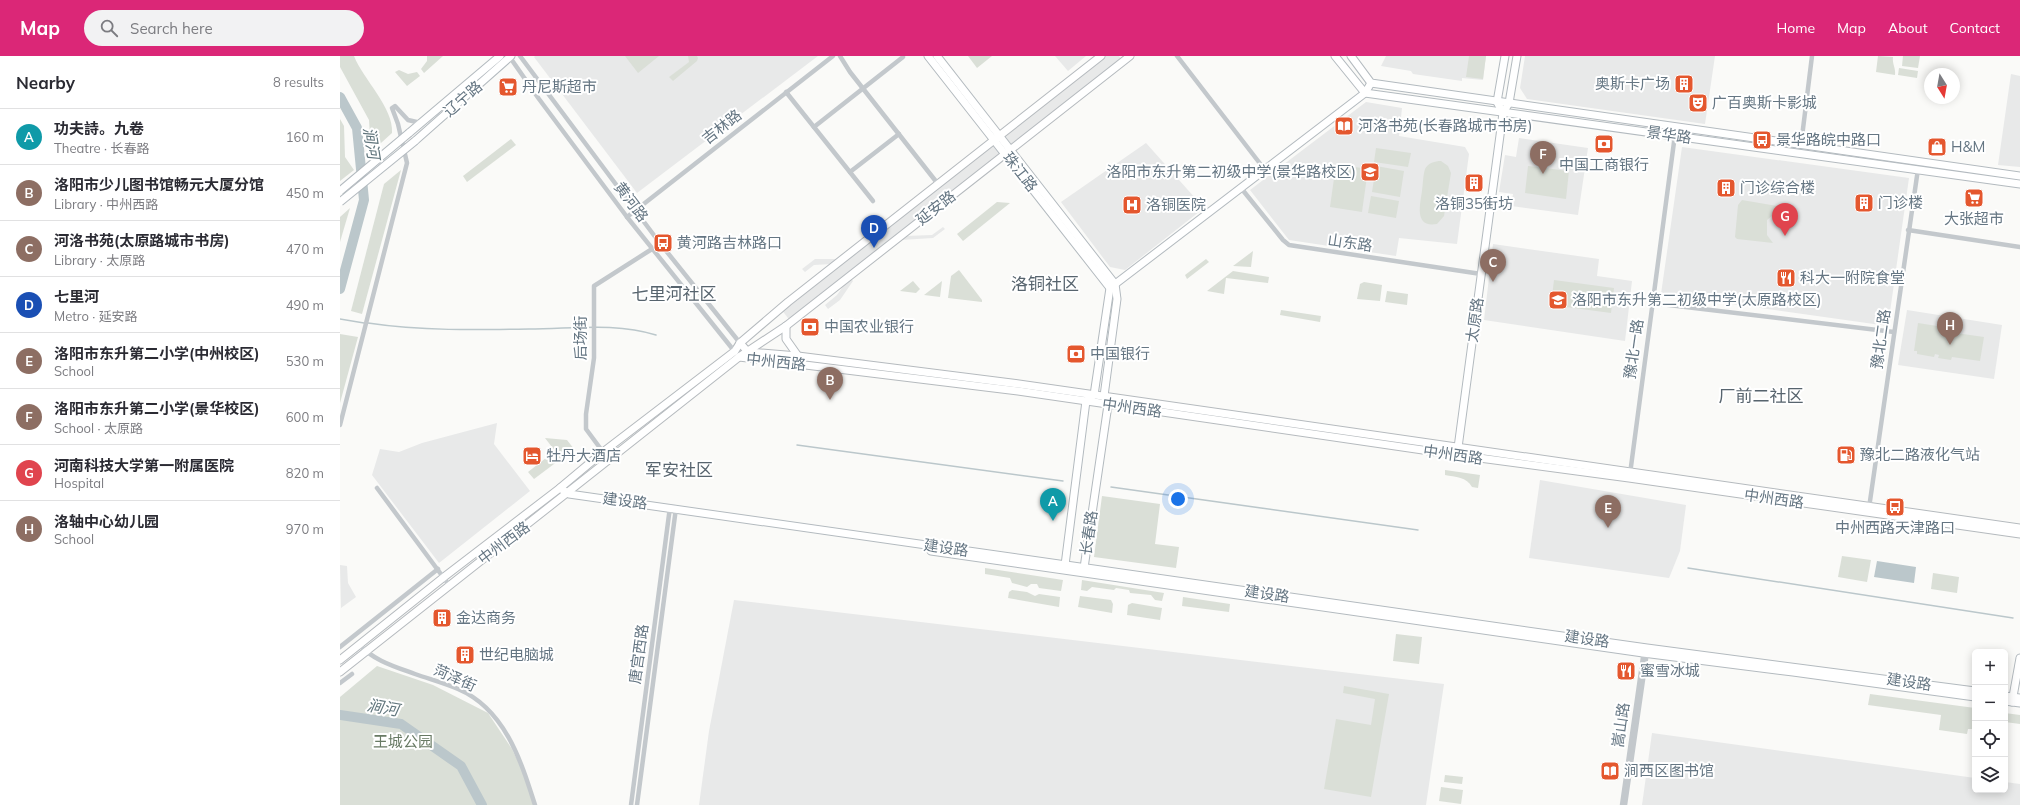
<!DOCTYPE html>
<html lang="en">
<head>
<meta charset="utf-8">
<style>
  :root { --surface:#fff; --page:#f2f2f3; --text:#2b2b33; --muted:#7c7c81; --line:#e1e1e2; --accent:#db2777 }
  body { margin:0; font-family:Mulish,"Noto Sans SC",sans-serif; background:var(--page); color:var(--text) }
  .controls { position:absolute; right:12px; bottom:12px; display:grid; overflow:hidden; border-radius:6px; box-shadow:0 2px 10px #0003 }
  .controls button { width:36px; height:36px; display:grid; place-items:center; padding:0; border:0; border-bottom:1px solid var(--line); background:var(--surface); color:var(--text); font:20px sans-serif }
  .compass { position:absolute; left:1584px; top:12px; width:36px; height:36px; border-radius:50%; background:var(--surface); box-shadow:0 2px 10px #0003; rotate:169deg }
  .you { position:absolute; left:838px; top:443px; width:14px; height:14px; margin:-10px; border:3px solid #fff; border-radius:50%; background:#1a73e8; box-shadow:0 0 0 6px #1a73e833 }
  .badge { display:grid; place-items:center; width:26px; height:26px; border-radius:50%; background:var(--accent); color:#fff; font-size:13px; font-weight:700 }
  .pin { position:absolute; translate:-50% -33px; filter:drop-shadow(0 1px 2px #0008) }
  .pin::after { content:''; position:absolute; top:21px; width:14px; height:12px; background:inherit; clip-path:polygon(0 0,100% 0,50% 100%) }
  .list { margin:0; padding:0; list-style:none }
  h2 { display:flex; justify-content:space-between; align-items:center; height:52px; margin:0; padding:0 16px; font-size:17px }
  h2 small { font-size:13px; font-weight:400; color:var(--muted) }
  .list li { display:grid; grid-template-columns:26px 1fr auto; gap:12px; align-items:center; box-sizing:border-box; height:56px; padding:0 16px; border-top:1px solid var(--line) }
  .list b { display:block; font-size:15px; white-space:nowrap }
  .list p { margin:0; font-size:13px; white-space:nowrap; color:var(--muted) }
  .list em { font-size:13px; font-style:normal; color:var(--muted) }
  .icon { flex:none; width:22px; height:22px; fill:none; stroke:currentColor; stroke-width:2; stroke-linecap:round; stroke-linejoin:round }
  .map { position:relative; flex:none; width:1680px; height:749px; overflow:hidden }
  header { display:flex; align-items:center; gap:24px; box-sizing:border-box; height:56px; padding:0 20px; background:var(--accent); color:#fff }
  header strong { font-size:19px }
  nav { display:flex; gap:22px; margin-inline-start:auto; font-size:14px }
  .search { width:280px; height:36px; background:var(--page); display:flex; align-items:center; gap:10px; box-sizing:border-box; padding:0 14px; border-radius:22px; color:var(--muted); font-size:15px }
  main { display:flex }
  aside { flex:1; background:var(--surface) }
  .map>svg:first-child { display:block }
  .built { fill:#e8e9e9 }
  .green { fill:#dadfd7 }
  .water { fill:#bbc7cb }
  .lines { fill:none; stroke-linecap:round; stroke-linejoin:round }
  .stream { stroke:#bbc7cb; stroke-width:1.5 }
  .river { stroke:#bbc7cb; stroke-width:10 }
  .secondary-casing { stroke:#b3babf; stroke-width:9 }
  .primary-casing { stroke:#b5babe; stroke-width:9 }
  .street { stroke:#c3c8cc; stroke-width:4.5 }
  .secondary { stroke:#fff; stroke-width:7 }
  .primary { stroke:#fff; stroke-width:7 }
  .secondary-bridge-casing { stroke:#b3babf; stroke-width:9; stroke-linecap:butt }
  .secondary-bridge { stroke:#fff; stroke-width:7 }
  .labels { text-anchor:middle; stroke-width:4; stroke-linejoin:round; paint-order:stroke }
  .poi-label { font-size:15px; fill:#657683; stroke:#fff; text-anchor:start }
  .street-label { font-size:15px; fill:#657683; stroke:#fff }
  .park-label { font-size:15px; fill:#687a64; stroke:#fff }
  .water-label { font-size:16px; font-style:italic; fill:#60757c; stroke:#fff }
  .quarter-label { font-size:17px; fill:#57646e; stroke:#fff }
</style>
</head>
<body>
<header>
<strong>Map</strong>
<div class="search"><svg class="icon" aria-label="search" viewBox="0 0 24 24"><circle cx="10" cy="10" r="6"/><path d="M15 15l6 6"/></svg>Search here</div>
<nav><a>Home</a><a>Map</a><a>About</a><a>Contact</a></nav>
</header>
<main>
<aside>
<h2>Nearby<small>8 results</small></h2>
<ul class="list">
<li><span class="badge" style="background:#0f9aa8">A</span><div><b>功夫詩。九卷</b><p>Theatre · 长春路</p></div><em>160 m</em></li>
<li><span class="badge" style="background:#8d6e63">B</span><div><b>洛阳市少儿图书馆畅元大厦分馆</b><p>Library · 中州西路</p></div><em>450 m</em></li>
<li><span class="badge" style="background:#8d6e63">C</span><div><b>河洛书苑(太原路城市书房)</b><p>Library · 太原路</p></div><em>470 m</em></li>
<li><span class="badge" style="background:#1a4fb4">D</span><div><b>七里河</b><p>Metro · 延安路</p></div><em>490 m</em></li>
<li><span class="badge" style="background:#8d6e63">E</span><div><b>洛阳市东升第二小学(中州校区)</b><p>School</p></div><em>530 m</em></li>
<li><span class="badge" style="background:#8d6e63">F</span><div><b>洛阳市东升第二小学(景华校区)</b><p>School · 太原路</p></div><em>600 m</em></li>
<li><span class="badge" style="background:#e0444e">G</span><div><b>河南科技大学第一附属医院</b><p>Hospital</p></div><em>820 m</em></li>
<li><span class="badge" style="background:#8d6e63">H</span><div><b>洛轴中心幼儿园</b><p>School</p></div><em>970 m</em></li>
</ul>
</aside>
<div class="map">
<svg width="1680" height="749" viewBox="0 0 1680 749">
  <rect width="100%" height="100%" fill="#fafaf8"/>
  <g class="built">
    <path d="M195 0H478L297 137 194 1Z"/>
    <path d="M715 0H746L728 15Z"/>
    <path d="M762 0H779L782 4 565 180 592 179 603 171 605 173 593 182 561 184 509 220 513 225 500 244 488 253 485 249 497 239 506 226 451 266 441 253 492 208 474 209 465 216 462 213 475 203H496L499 207Z"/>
    <path d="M1046 0H1146L1143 24 1122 22V25L1073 18 1071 15 1041 10Z"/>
    <path d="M1185 0H1375L1365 68 1187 43 1180 32Z"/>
    <path d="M1671 18 1680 20V111L1658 109Z"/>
    <path d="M1026 46 1062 52 1059 80 1125 91 1129 98 1117 188 1059 182 1056 200 949 184 910 134Z"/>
    <path d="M1179 82 1248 92 1238 159 1171 150 1173 138 1159 136 1165 99 1176 101Z"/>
    <path d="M806 87 864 152 785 214 770 211 721 146Z"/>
    <path d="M1342 91 1569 122 1548 270 1321 238Z"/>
    <path d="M1153 188 1259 203 1257 220 1292 225 1285 285 1144 264Z"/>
    <path d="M1567 254 1662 269 1654 323 1558 309Z"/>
    <path d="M157 367 154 388 190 435 99 507 32 419 40 393 59 396 82 387Z"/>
    <path d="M1200 424 1346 449 1340 495 1329 522 1189 502Z"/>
    <path d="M0 509 7 510 8 527 16 541 1 552Z"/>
    <path d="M394 544 1104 628 1086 749H359L369 675Z"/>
    <path d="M1312 677 1635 722V734H1665V726L1680 728V749H1302Z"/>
  </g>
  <g class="green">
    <path d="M0 0H14C23 23 54 52 52 77L31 96 29 64 0 11Z"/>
    <path d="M87 0H103L84 17 81 13 87 5Z"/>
    <path d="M285 0H319L298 17Z"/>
    <path d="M348 0H357L358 2 357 5 333 25 329 21 349 6Z"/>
    <path d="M628 0H652L637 12Z"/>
    <path d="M1129 0H1146L1143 23 1126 21Z"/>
    <path d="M1538 0 1553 1C1552 8 1556 12 1555 19L1536 16Z"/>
    <path d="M1563 0H1580L1578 12 1562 10Z"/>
    <path d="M1559 12 1578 15 1577 22 1558 19Z"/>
    <path d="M59 14 68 18 77 16 80 20 67 30 55 16Z"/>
    <path d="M0 63 4 70 5 101 14 114 0 125Z"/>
    <path d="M171 83 176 89 127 126 123 120Z"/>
    <path d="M1036 92 1071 97 1068 111 1034 106Z"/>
    <path d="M1101 105 1108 110 1111 117 1104 160 1097 168C1074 172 1080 149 1082 135 1083 128 1083 119 1085 113 1088 107 1095 105 1101 105Z"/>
    <path d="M996 108 1028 113 1022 156 990 151Z"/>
    <path d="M1036 110 1064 115 1060 141 1032 136Z"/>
    <path d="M1188 110 1229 115 1226 143 1185 137Z"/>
    <path d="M61 114 22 258 11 255 44 128Z"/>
    <path d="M1031 140 1059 145 1056 162 1028 157Z"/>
    <path d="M1402 144 1443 151 1427 164V179L1433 187 1397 183 1395 181 1398 149Z"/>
    <path d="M657 146 670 147 623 185 617 178Z"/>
    <path d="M10 152 0 186V161Z"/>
    <path d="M913 195 911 211 893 210Z"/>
    <path d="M866 203 869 206 847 223 845 219Z"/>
    <path d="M619 214 642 244V246L608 242 611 220Z"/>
    <path d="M893 215 929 221 928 227 886 222 884 238 867 235Z"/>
    <path d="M1214 224 1274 232 1271 257 1211 249Z"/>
    <path d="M573 225 580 233 576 237 560 235Z"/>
    <path d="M602 225 600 241 584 239Z"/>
    <path d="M1024 226 1042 229 1040 245 1017 243 1020 228Z"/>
    <path d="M1047 235 1068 238 1067 249 1045 246Z"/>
    <path d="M941 254 981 260 980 266 940 259Z"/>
    <path d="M1578 267 1616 273V277L1644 281 1640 305 1612 301 1611 304 1598 302 1599 299 1595 298 1594 301 1577 298V295H1574Z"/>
    <path d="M0 278 18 281 0 347Z"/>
    <path d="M205 382 227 384 234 393 194 423 188 416 215 395Z"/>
    <path d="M1105 414 1140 419 1138 432 1132 431C1127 421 1115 421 1105 419Z"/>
    <path d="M762 440 820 448 815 488 839 491 836 512 754 501Z"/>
    <path d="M1502 500 1531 504 1527 526 1498 521Z"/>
    <path d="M645 512 723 524 721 535 699 532 697 528H691L687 531 672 527 670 522 645 518Z"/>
    <path d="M1593 517 1619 521 1617 537 1591 533Z"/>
    <path d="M742 524 824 537 822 545 815 544 811 539 790 537 789 534 776 532 774 534 752 531 747 535 741 534Z"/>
    <path d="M672 534 687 536 695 540 699 538 720 541 719 551 668 542 669 536Z"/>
    <path d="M740 540 771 544 773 548 772 557 738 551Z"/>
    <path d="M843 541 890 548 889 556 842 550Z"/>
    <path d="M792 547 822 552 820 564 787 559 788 549Z"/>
    <path d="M1056 578 1082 581 1079 608 1053 605Z"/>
    <path d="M37 610 93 629 148 657 172 693 187 724 195 749H0V641Z"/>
    <path d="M1004 630 1049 638 1031 741 984 733 996 663 1031 669 1035 643 1003 637Z"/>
    <path d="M1530 638 1635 652V673H1628L1627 678 1599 674 1601 659 1528 649Z"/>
    <path d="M1665 657 1680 659V668L1665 666Z"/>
    <path d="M1105 719 1123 721 1122 728 1104 726Z"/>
    <path d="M1101 731 1123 734 1121 748 1099 745Z"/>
  </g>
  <path class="water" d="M1537 505 1576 511 1574 527 1534 521Z"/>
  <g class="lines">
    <g class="stream">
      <path d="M0 263 24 267"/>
      <path d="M28 267C81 275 136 274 189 273 232 273 275 266 316 279"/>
      <path d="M457 389 723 425"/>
      <path d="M771 431 1078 474"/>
      <path d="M1348 512 1673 562"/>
    </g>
    <g class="river">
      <path d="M0 41 17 72 24 144 0 233"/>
      <path d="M0 659 61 668 121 710 142 749"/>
    </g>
    <defs>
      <g id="secondary">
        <path d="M588 0 770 232"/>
        <path d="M597 0 775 228"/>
        <path d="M995 0 1025 37 1680 128"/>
        <path d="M1011 0 1031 27 1680 120"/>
        <path d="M1163 57 1157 46 1165 0"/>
        <path d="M69 77 160 0"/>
        <path d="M75 85 171 0"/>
        <path d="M1117 399 1163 57 1169 47 1177 0"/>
        <path d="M220 432 229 438 1307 592 1635 635"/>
        <path d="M591 495 1303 597 1453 616 1635 641"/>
        <path d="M725 509 746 345 754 339 770 232 1025 37 1031 27"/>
        <path d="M744 512 768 349 764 340 777 243 775 228"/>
        <path d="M1665 640 1680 642"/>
        <path d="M1665 645 1680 647"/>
        <path d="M1672 646 1680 602"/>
      </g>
      <g id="primary">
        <path d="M446 270V283L458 300"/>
        <path d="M400 287 408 296 458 300 679 328 1680 472"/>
        <path d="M399 301 678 335 1117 399 1289 422 1680 478"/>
        <path d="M0 604 104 521 220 432 263 396 395 295 400 287 448 246 761 0"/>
        <path d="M0 616 399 301 446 270 790 0"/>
      </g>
    </defs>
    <use href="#secondary" class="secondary-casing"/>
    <use href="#primary" class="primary-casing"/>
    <g class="street">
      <path d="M169 0 199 43 287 161 399 301"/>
      <path d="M180 0 319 186 400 287"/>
      <path d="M500 0 510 16 598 128"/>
      <path d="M837 0 925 114"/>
      <path d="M446 36 533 145"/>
      <path d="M474 71 563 1"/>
      <path d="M1461 89 1472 0"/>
      <path d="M510 116 559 78"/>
      <path d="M901 132 943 184 949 189 1141 218"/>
      <path d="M287 161 493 0"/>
      <path d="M1568 174 1680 191"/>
      <path d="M1312 247 1554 276"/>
      <path d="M0 369 67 107 58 68 52 52 55 50 68 64 81 67"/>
      <path d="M263 396 246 373V358L254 302V230L312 193"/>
      <path d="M1290 418 1336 71"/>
      <path d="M37 432 109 529"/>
      <path d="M1529 452 1578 113"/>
      <path d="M19 588C32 604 56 611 75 618 89 623 104 627 118 633 165 653 181 705 195 749"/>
      <path d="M0 591 98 513"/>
      <path d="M0 627 12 618"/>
      <path d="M291 749 330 451"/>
      <path d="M297 749 336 452"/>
      <path d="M1282 749 1304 594"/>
      <path d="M1285 749 1307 596"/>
    </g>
    <use href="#secondary" class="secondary"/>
    <use href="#primary" class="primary"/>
    <defs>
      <g id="secondary-bridge">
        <path d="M0 135 69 77"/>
        <path d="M0 146 75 85"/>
      </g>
    </defs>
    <use href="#secondary-bridge" class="secondary-bridge-casing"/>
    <use href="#secondary-bridge" class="secondary-bridge"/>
  </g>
  <defs>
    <symbol id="building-square" viewBox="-11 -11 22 22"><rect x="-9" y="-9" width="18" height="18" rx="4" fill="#e4572e" stroke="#fff"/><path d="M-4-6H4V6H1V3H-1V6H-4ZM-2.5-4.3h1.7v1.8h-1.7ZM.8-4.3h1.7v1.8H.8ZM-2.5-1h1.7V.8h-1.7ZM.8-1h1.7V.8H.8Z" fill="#fff"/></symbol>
    <symbol id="supermarket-square" viewBox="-11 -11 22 22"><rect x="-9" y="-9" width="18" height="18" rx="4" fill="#e4572e" stroke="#fff"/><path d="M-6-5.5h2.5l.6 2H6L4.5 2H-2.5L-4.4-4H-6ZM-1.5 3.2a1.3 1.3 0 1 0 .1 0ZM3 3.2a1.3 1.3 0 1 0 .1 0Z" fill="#fff"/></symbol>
    <symbol id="theatre-square" viewBox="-11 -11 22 22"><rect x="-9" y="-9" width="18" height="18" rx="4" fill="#e4572e" stroke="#fff"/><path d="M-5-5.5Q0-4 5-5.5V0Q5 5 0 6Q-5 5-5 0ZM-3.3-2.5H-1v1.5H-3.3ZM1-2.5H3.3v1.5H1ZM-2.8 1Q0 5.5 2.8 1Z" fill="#fff"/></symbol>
    <symbol id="library-square" viewBox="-11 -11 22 22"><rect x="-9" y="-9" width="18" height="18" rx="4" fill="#e4572e" stroke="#fff"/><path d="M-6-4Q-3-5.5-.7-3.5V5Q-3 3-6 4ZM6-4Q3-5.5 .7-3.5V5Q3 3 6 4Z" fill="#fff"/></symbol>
    <symbol id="bus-square" viewBox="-11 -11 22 22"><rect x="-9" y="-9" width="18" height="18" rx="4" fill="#e4572e" stroke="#fff"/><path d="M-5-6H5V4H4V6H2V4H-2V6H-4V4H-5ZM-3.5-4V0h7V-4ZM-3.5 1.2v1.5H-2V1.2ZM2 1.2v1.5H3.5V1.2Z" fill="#fff"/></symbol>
    <symbol id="bank-square" viewBox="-11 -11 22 22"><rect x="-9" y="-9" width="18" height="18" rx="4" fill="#e4572e" stroke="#fff"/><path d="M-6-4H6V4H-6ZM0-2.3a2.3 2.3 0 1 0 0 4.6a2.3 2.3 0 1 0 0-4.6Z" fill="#fff"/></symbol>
    <symbol id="shop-square" viewBox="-11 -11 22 22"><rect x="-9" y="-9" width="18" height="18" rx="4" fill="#e4572e" stroke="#fff"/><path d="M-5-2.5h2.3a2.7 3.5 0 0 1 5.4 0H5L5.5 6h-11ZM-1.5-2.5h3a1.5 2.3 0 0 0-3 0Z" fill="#fff"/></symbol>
    <symbol id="school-square" viewBox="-11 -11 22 22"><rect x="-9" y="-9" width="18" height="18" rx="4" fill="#e4572e" stroke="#fff"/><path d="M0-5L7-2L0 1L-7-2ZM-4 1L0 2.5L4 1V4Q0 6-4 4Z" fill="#fff"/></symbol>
    <symbol id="hospital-square" viewBox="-11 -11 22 22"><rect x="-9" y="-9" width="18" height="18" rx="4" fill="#e4572e" stroke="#fff"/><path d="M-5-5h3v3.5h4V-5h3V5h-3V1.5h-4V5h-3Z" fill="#fff"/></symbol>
    <symbol id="restaurant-square" viewBox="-11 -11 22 22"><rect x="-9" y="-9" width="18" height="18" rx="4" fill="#e4572e" stroke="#fff"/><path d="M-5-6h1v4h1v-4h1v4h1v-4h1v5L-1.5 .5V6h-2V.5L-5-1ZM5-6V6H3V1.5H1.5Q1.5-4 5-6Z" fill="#fff"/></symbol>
    <symbol id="fuel-square" viewBox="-11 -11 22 22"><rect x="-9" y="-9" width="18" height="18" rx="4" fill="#e4572e" stroke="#fff"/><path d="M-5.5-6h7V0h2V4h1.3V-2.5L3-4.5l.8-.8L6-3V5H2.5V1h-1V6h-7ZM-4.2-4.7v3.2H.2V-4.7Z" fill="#fff"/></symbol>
    <symbol id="hotel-square" viewBox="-11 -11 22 22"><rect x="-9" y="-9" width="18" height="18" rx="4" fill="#e4572e" stroke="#fff"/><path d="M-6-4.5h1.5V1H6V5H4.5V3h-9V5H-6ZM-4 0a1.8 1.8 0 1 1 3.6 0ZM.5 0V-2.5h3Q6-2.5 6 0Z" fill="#fff"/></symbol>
  </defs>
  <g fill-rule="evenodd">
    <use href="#building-square" x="1333" y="17" width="22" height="22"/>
    <use href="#supermarket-square" x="157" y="20" width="22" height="22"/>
    <use href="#theatre-square" x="1347" y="36" width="22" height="22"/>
    <use href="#library-square" x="993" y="59" width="22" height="22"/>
    <use href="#bus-square" x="1411" y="73" width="22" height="22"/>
    <use href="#bank-square" x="1253" y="77" width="22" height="22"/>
    <use href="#shop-square" x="1586" y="80" width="22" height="22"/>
    <use href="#school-square" x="1019" y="105" width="22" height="22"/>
    <use href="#building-square" x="1123" y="116" width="22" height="22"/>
    <use href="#building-square" x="1375" y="121" width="22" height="22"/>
    <use href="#supermarket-square" x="1623" y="131" width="22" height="22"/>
    <use href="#building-square" x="1513" y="136" width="22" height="22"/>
    <use href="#hospital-square" x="781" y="138" width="22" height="22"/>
    <use href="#bus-square" x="312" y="176" width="22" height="22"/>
    <use href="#restaurant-square" x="1435" y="211" width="22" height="22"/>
    <use href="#school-square" x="1207" y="233" width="22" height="22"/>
    <use href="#bank-square" x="459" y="260" width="22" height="22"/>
    <use href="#bank-square" x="725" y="287" width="22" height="22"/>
    <use href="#fuel-square" x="1495" y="388" width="22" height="22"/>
    <use href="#hotel-square" x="181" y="389" width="22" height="22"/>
    <use href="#bus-square" x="1544" y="440" width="22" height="22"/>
    <use href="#building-square" x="91" y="551" width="22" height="22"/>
    <use href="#building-square" x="114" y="588" width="22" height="22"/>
    <use href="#restaurant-square" x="1275" y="604" width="22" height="22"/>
    <use href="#library-square" x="1259" y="704" width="22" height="22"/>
  </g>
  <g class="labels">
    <g class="poi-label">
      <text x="1330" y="33" text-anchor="end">奥斯卡广场</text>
      <text x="182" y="36">丹尼斯超市</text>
      <text x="1372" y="52">广百奥斯卡影城</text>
      <text x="1018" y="75">河洛书苑(长春路城市书房)</text>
      <text x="1436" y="89">景华路皖中路口</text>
      <text x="1611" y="96">H&amp;M</text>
      <text x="1264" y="114" text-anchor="middle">中国工商银行</text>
      <text x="1016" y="121" text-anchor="end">洛阳市东升第二初级中学(景华路校区)</text>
      <text x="1400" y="137">门诊综合楼</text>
      <text x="1538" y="152">门诊楼</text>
      <text x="1134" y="153" text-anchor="middle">洛铜35街坊</text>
      <text x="806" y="154">洛铜医院</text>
      <text x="1634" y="168" text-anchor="middle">大张超市</text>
      <text x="337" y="192">黄河路吉林路口</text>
      <text x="1460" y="227">科大一附院食堂</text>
      <text x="1232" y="249">洛阳市东升第二初级中学(太原路校区)</text>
      <text x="484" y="276">中国农业银行</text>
      <text x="750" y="303">中国银行</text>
      <text x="1520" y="404">豫北二路液化气站</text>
      <text x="206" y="405">牡丹大酒店</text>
      <text x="1555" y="477" text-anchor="middle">中州西路天津路口</text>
      <text x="116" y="567">金达商务</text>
      <text x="139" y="604">世纪电脑城</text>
      <text x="1300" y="620">蜜雪冰城</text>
      <text x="1284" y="720">涧西区图书馆</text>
    </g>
    <g class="street-label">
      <text transform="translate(123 43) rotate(-41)" y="5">辽宁路</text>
      <text transform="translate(382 71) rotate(-38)" y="5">吉林路</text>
      <text transform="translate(1329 79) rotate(8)" y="5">景华路</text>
      <text transform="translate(680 116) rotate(52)" y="5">珠江路</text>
      <text transform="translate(291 146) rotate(53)" y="5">黄河路</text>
      <text transform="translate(596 152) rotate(-38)" y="5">延安路</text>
      <text transform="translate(1010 187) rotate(8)" y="5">山东路</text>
      <text transform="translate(1135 264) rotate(-82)" y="5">太原路</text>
      <text transform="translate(241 282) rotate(-90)" y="5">后场街</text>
      <text transform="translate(1541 283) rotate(-82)" y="5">豫北二路</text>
      <text transform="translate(1294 293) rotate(-82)" y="5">豫北一路</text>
      <text transform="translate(436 306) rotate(6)" y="5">中州西路</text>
      <text transform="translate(792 352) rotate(8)" y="5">中州西路</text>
      <text transform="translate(1113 399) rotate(8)" y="5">中州西路</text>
      <text transform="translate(1434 443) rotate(8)" y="5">中州西路</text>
      <text transform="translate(285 445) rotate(7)" y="5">建设路</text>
      <text transform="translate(749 477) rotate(-82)" y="5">长春路</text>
      <text transform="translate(164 487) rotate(-37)" y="5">中州西路</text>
      <text transform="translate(606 492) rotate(8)" y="5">建设路</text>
      <text transform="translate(927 538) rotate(8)" y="5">建设路</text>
      <text transform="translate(1247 583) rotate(8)" y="5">建设路</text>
      <text transform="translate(299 598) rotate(-82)" y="5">唐宫西路</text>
      <text transform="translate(115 622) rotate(24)" y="5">菏泽街</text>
      <text transform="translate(1569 626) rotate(8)" y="5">建设路</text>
      <text transform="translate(1281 669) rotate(-82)" y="5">嵩山路</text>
    </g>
    <g class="park-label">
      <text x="63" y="691">王城公园</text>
    </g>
    <g class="water-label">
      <text transform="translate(32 87) rotate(81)" y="6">涧河</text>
      <text transform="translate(43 651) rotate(10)" y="6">涧河</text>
    </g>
    <g class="quarter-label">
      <text x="705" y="234">洛铜社区</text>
      <text x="334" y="244">七里河社区</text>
      <text x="1421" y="346">厂前二社区</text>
      <text x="339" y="420">军安社区</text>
    </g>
  </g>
</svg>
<div class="controls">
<button>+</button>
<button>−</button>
<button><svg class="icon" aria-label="locate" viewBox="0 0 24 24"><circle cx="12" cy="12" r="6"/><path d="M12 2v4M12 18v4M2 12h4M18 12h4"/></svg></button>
<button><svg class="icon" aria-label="layers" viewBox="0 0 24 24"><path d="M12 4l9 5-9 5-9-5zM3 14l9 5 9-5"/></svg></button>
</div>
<svg class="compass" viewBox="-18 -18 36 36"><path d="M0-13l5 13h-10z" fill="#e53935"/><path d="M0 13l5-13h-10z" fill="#7c7c81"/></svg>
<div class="you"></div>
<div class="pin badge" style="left:713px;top:465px;background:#0f9aa8">A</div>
<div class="pin badge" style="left:490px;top:344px;background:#8d6e63">B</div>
<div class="pin badge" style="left:1153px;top:226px;background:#8d6e63">C</div>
<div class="pin badge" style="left:534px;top:192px;background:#1a4fb4">D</div>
<div class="pin badge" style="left:1268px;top:472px;background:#8d6e63">E</div>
<div class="pin badge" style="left:1203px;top:118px;background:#8d6e63">F</div>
<div class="pin badge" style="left:1445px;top:180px;background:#e0444e">G</div>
<div class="pin badge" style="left:1610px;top:289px;background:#8d6e63">H</div>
</div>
</main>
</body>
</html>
